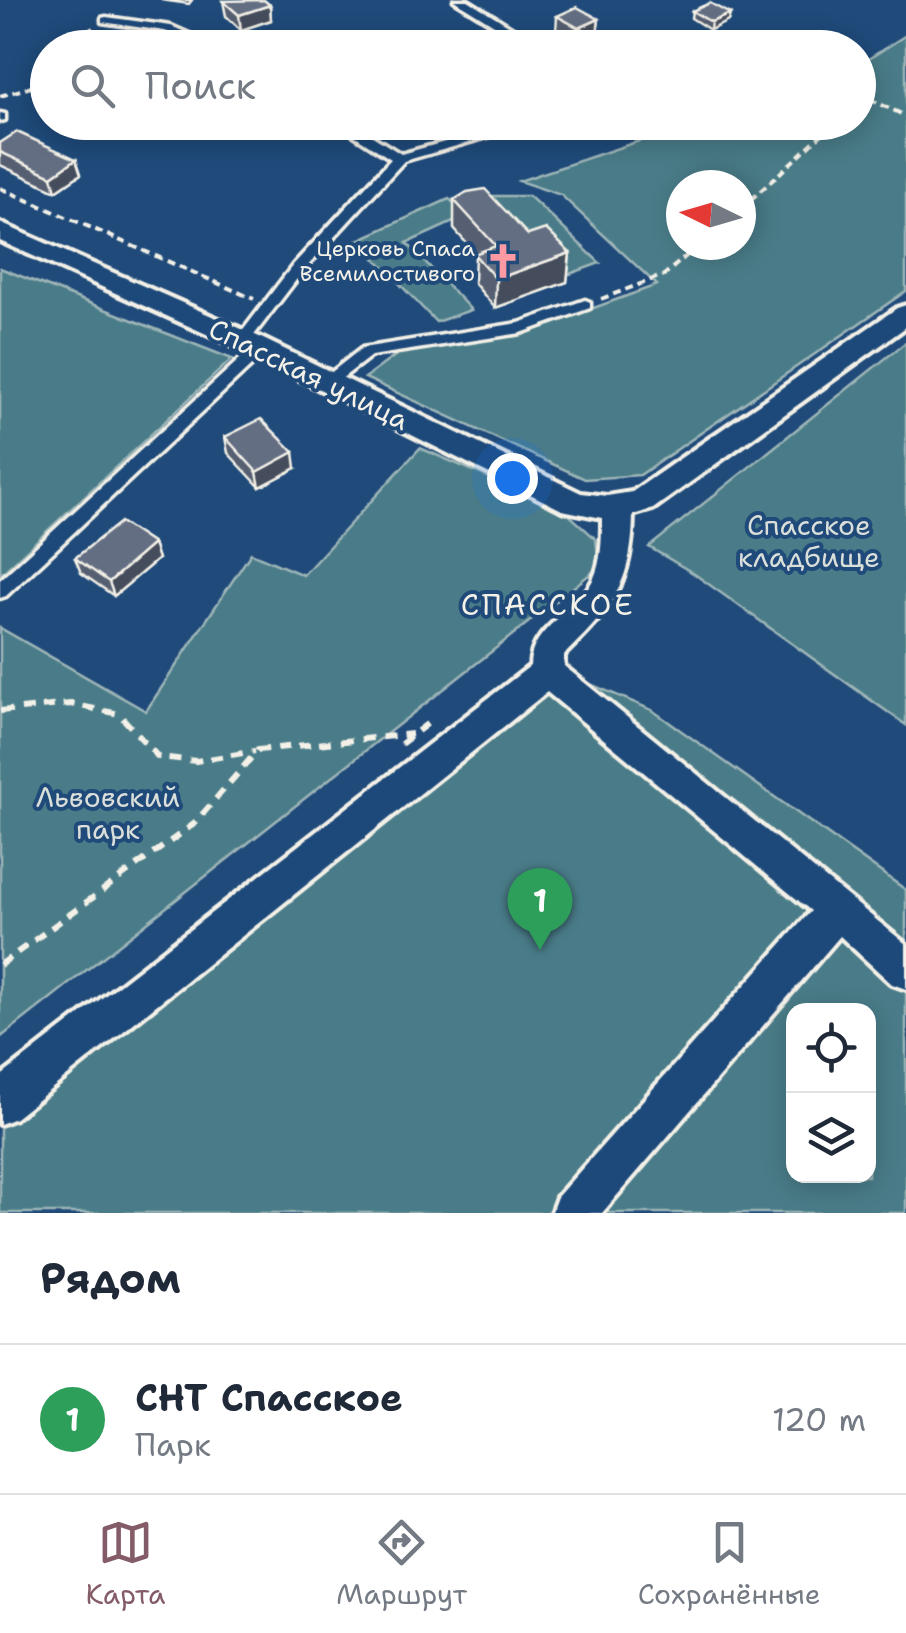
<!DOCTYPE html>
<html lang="ru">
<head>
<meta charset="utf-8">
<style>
  :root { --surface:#fff; --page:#f2f2f3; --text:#1f2937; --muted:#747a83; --line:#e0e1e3; --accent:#845c67 }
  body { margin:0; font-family:"Shantell Sans",sans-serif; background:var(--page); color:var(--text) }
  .controls { position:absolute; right:30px; bottom:30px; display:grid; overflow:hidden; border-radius:20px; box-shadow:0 5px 25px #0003 }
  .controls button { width:90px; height:90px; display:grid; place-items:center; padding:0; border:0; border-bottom:2px solid var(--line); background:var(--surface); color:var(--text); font:50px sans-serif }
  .compass { position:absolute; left:666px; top:170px; width:90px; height:90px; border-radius:50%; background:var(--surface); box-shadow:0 5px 25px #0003; rotate:275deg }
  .you { position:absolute; left:512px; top:478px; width:35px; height:35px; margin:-25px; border:8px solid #fff; border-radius:50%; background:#1a73e8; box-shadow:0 0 0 15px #1a73e833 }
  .badge { display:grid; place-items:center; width:65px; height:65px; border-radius:50%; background:var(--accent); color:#fff; font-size:32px; font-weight:700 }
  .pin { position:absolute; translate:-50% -82px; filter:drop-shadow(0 2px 5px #0008) }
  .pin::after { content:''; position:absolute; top:52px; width:35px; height:30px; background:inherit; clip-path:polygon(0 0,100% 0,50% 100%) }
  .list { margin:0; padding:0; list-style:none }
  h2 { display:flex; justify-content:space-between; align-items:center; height:130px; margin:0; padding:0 40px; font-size:42px }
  h2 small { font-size:32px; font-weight:400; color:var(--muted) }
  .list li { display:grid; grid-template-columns:65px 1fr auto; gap:30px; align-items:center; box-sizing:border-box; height:150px; padding:0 40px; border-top:2px solid var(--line) }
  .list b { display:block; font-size:38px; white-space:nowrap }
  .list p { margin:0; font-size:32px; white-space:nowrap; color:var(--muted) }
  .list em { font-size:32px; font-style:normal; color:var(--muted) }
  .icon { flex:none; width:55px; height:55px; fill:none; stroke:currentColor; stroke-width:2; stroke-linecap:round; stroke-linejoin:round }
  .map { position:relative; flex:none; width:906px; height:1213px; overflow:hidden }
  .search { position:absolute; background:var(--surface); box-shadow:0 5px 25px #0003; left:30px; right:30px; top:30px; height:110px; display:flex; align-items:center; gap:25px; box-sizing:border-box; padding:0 35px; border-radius:55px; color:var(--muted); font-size:38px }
  .sheet { height:280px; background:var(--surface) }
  nav { display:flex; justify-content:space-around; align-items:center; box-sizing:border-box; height:140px; border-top:2px solid var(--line); background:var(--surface); font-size:28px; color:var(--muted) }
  nav a { display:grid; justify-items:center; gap:5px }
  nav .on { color:var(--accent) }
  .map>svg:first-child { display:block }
  .green { fill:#4a7c88; stroke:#9fb6b8; stroke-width:2.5; fill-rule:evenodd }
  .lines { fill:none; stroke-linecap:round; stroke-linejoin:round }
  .lane-casing { stroke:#f4f1e8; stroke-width:7 }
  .street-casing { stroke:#f4f1e8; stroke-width:8 }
  .path-far1 { stroke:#f4f1e8; stroke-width:4; stroke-dasharray:8 5; stroke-linecap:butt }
  .path { stroke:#f4f1e8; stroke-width:6; stroke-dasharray:12 9; stroke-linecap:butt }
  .lane { fill:#1f4a7a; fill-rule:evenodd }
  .street { fill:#1f4a7a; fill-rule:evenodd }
  .wall { fill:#555f71; stroke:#f4f1e8; stroke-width:2.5 }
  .shaded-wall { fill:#454d5c; stroke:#f4f1e8; stroke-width:2.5 }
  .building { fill:#636e83; stroke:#f4f1e8; stroke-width:2.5 }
  .labels { text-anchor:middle; stroke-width:8; stroke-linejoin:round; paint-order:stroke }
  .far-poi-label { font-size:22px; fill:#f4f1e8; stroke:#1f4a7a; text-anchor:end }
  .street-label { font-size:28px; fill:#f4f1e8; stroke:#1f4a7a }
  .park-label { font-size:28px; fill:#dadfda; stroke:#1f4a7a }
  .neighbourhood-label { font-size:30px; letter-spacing:2.5px; fill:#f4f1e8; stroke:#1f4a7a }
</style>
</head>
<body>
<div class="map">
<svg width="906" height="1213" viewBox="0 0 906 1213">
  <rect width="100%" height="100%" fill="#1f4a7a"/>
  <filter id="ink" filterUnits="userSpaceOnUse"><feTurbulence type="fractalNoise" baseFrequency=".01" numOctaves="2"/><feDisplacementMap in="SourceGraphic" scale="20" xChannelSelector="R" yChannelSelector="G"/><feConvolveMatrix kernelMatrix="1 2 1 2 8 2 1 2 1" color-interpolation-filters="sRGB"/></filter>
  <g filter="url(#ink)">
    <g class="green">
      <path d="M906 35V291L640 475 585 479 365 378 399 353 533 330 657 285 561 195 519 181 693 123 858 122 859 65ZM681 185H741V245H681Z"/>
      <path d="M488 196H529L600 263 567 275Z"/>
      <path d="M449 199 469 215 407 243 471 310 436 322 358 240Z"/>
      <path d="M0 268 232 359 0 575Z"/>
      <path d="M906 342V725L693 573 649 547Z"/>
      <path d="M420 448 564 510 596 539 599 567 0 1038V628L146 711 251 553 303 575Z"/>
      <path d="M538 662 652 710 906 890V1213H0V1089ZM794 1011H868V1176H794Z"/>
    </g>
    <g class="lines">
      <defs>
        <g id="lane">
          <path d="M454 0H468L545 48H531Z"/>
          <path d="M106 17 171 26 221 48H205L165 31 102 22V18Z"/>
          <path d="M0 113 5 114V120L0 121Z"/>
          <path d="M334 122H350L401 154 518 122H540L404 161 303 271 248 343H238V337L293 265 391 159Z"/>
          <path d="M585 300 590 302V308L521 333 371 356 332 386 327 387 319 382 362 348 519 323Z"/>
          <path d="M259 345 266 350 264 354 6 596 0 598V580L254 346Z"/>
        </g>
        <path id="street" d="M0 223 253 334 581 493 607 496 632 492 897 308 906 305V327L653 509 633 515C632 584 612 608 564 655V666L906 944V989L892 984 840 936 602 1213H551L557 1197 811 911 547 692 15 1118 0 1124V1077L530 666C531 626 576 613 593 580 602 562 602 538 602 518L562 510 233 346 0 241Z"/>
      </defs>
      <use href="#lane" class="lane-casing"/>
      <use href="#street" class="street-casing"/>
      <g class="path-far1">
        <path d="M72 48V41L93 28"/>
        <path d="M858 94 906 116"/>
        <path d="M0 96 48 82"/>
        <path d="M0 188 254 299"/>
        <path d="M741 209 835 122"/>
        <path d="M601 299 664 275 699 245"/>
      </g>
      <g class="path">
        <path d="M0 711 71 704 119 714 158 757 196 761 255 751"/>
        <path d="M401 744 432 720"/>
        <path d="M0 965 194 824 258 750 412 734"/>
      </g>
      <use href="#lane" class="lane"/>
      <use href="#street" class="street"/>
    </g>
    <g class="wall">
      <path d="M161 0H192L189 4Z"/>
      <path d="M223 1 270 5 271 20 241 30 226 16Z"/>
      <path d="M692 11 730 14 728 21 710 30 691 18Z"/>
      <path d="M557 16 599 19 597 34 578 43 556 31Z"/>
      <path d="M0 143 76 159 81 174 56 191 0 165Z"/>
      <path d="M454 200 528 235 570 253 567 282 495 308 474 283 475 253 454 229Z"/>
      <path d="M225 437 296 468 260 487 228 453Z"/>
      <path d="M153 544 158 559 114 596 81 573 75 558Z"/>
    </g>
    <g class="shaded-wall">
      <path d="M270 5 271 20 241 30 239 15Z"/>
      <path d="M730 14 728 21 710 30 711 22Z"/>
      <path d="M599 19 597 34 578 43 579 28Z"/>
      <path d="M381 122H395L382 129Z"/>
      <path d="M76 159 81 174 56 191 52 176Z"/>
      <path d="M570 253 567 282 495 308 496 279Z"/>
      <path d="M294 452 296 468 260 487 257 472Z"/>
      <path d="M153 544 158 559 114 596 109 582Z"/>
    </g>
    <g class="building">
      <path d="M264 0 270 5 239 15 223 1Z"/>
      <path d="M710 3 730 14 711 22 692 11Z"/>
      <path d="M577 7 599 19 579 28 557 16Z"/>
      <path d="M618 35 638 48H602L597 44Z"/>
      <path d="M349 43 357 48H341Z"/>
      <path d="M17 132 76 159 52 176 0 152V143Z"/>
      <path d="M485 189 528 235 546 229 570 253 496 279 474 254 496 246 454 200 467 192Z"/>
      <path d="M261 419 294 452 257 472 225 437Z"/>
      <path d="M120 522 153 544 109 582 75 558Z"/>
    </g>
  </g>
  <defs>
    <symbol id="church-bare" viewBox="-9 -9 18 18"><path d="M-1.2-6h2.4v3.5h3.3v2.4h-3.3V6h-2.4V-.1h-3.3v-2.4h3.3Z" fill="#ff9aa2" stroke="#1f4a7a" stroke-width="2.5" paint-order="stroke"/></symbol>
  </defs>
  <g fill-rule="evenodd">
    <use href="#church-bare" x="478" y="236" width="50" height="50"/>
  </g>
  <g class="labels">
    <g class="far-poi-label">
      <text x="475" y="256">Церковь Спаса<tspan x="475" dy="25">Всемилостивого</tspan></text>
    </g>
    <g class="street-label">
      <text transform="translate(309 374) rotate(26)" y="10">Спасская улица</text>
    </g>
    <g class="park-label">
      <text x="809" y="535">Спасское<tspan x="809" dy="32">кладбище</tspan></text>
      <text x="108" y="807">Львовский<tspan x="108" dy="32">парк</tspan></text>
    </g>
    <g class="neighbourhood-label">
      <text x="548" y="615">СПАССКОЕ</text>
    </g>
  </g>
</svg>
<div class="controls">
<button><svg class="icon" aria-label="locate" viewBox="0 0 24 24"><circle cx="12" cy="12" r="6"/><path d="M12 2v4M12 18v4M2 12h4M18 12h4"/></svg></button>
<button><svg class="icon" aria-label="layers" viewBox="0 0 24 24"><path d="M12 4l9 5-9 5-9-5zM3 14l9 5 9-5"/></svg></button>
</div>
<svg class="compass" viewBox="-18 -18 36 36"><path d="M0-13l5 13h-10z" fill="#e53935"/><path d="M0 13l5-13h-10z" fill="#747a83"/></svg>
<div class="you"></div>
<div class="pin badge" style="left:540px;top:950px;background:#2e9e5b">1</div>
<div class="search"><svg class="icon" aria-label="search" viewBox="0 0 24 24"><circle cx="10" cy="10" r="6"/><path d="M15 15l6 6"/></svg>Поиск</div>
</div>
<section class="sheet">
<h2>Рядом<small></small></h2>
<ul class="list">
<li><span class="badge" style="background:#2e9e5b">1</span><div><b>СНТ Спасское</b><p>Парк</p></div><em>120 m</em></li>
</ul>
</section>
<nav>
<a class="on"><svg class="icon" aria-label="map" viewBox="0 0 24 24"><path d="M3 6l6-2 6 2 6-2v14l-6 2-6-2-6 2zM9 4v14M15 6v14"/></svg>Карта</a>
<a><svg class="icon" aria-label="directions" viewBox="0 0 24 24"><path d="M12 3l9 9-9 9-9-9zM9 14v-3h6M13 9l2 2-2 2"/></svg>Маршрут</a>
<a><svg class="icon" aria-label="saved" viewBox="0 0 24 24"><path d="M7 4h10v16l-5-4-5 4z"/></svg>Сохранённые</a>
</nav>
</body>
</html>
